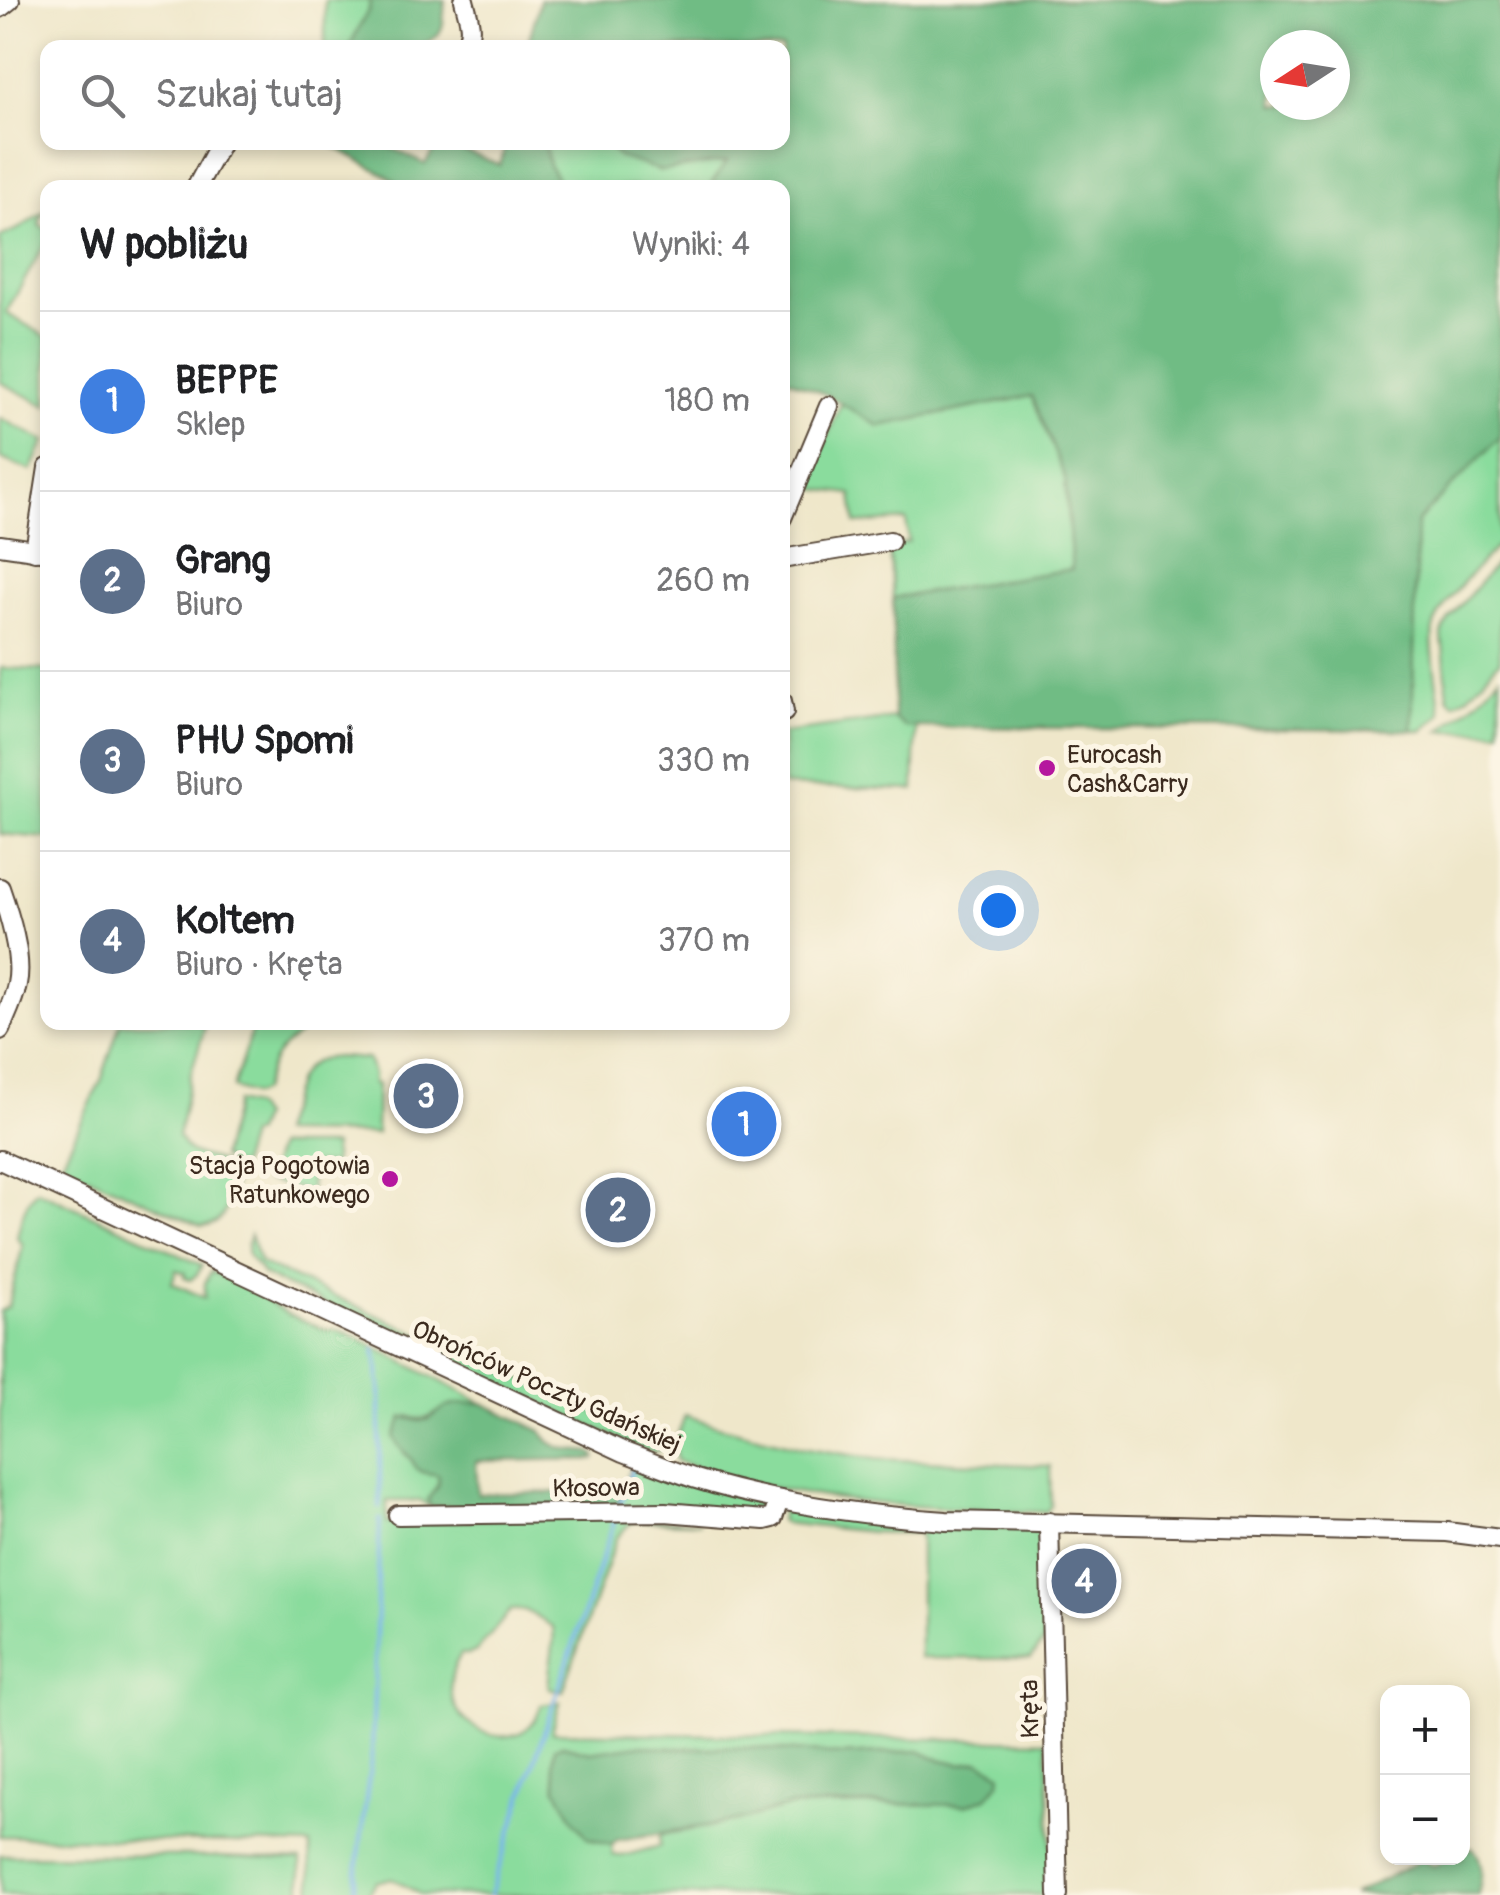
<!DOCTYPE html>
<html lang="pl">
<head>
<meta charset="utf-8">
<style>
  :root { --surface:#fff; --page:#f2f2f2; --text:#202124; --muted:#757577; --line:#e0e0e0; --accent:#0f766e }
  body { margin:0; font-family:Pangolin,sans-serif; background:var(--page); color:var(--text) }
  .controls { position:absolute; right:30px; bottom:30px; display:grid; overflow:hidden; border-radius:20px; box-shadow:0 5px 15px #0003 }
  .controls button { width:90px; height:90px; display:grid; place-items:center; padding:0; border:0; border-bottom:2px solid var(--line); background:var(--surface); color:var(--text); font:50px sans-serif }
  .compass { position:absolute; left:1260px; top:30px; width:90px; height:90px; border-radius:50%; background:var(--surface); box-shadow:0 5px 15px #0003; rotate:258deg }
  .you { position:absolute; left:998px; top:910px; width:35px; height:35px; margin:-25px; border:8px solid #fff; border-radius:50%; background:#1a73e8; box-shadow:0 0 0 15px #1a73e833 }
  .badge { display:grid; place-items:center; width:65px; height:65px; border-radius:50%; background:var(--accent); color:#fff; font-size:32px; font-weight:700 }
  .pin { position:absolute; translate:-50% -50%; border:5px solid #fff; box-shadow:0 2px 10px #0006 }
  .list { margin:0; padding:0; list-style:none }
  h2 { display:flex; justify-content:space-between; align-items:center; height:130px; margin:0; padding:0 40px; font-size:42px }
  h2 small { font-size:32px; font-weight:400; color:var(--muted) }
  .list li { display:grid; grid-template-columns:65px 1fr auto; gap:30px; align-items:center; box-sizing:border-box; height:180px; padding:0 40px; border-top:2px solid var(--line) }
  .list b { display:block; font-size:38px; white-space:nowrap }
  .list p { margin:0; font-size:32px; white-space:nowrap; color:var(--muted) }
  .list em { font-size:32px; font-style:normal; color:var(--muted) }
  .icon { flex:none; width:55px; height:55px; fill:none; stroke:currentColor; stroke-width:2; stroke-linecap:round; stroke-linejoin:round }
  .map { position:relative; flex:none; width:1500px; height:1895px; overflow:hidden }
  .search { position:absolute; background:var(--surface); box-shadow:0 5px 15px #0003; left:40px; top:40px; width:750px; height:110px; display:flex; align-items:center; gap:25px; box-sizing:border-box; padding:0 35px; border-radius:20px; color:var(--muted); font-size:38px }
  .panel { position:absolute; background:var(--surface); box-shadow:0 5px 15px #0003; left:40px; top:180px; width:750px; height:850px; border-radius:20px }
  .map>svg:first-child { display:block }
  .green { fill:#8adc9d; stroke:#62835e; stroke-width:2.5; fill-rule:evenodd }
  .forest { fill:#6fbc84; stroke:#557351; stroke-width:2.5; fill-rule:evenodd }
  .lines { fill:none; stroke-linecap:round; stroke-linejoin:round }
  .stream { stroke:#7ab5ec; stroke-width:4 }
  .minor-casing { stroke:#564638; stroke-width:22 }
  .minor { stroke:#fff; stroke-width:18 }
  .poi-dot { fill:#b5179e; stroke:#fcf5e5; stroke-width:4 }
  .labels { text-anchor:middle; stroke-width:10; stroke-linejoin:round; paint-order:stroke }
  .poi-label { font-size:25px; fill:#3b2a1e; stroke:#fcf5e5; text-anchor:start }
  .street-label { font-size:25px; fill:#3b2a1e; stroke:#fcf5e5 }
</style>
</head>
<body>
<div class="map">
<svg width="1500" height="1895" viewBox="0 0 1500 1895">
  <rect width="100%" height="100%" fill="#fcf5e5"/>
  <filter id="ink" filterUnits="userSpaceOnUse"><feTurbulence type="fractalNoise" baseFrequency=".01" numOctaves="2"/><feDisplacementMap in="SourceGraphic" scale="20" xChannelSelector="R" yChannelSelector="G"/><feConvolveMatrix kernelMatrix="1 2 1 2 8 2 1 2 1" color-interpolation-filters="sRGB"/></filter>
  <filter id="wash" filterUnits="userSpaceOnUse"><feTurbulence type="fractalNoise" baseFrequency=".0048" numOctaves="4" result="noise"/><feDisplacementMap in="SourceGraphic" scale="40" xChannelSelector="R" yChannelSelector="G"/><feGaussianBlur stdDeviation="2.25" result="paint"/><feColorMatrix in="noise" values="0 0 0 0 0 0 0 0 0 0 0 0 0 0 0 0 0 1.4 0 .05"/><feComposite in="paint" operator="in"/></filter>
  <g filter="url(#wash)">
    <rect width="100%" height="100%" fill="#efe7ca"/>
    <g class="green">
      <path d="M325 0H370L369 9 349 47H325Z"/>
      <path d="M544 142 604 143 619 157 728 161 709 187H561L549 165Z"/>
      <path d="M43 212 39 224 47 230V240L6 313 47 337V406L0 382V237L20 228Z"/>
      <path d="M1032 396 1065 478 1072 569 893 598 889 547 909 542 906 520 856 524 852 494 806 488 841 403 879 426Z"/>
      <path d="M0 418 45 441 31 471 0 458Z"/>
      <path d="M1500 437V543C1482 563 1438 605 1433 629 1429 645 1439 695 1441 714L1422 731 1412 730 1417 522Z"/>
      <path d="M1500 559V660L1468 696 1454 703 1448 697 1442 635 1444 629 1449 619Z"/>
      <path d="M0 668 47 670V838L0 834Z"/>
      <path d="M1500 676V731H1440L1478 700Z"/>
      <path d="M894 718 905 727 916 726 914 790 783 786 782 733Z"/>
      <path d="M193 1022 205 1027 190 1076 178 1136C180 1139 185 1148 188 1150 206 1162 218 1154 236 1175 229 1196 228 1228 201 1226L61 1164 101 1081 120 1023Z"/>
      <path d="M254 1023H275L301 1031 299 1035C273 1052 271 1062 262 1091L254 1095 233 1088Z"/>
      <path d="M338 1057 368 1059 373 1074V1084H377L376 1134 280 1133 297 1080C307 1063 318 1058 338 1057Z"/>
      <path d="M236 1102 253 1106 261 1117 255 1133 249 1136 240 1166 238 1167 221 1157Z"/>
      <path d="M277 1146H333V1164H312L310 1192 266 1181Z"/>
      <path d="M37 1190 202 1265 197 1275 190 1280 184 1277 185 1273 176 1270 172 1283 205 1298V1283L211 1271 247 1287 287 1314 327 1330H337L356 1337 482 1403C473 1404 464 1403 456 1405 434 1409 431 1426 408 1416L404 1453 413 1460 415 1468 422 1472 438 1474C441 1484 433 1492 428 1499L429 1506 420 1501H387V1523L592 1515 700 1523 636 1521 629 1524 616 1539 563 1691 549 1688C547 1667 556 1648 553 1627L525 1610H511L477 1651 469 1654H461C418 1722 524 1771 541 1705L560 1702 552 1732 1047 1741 1053 1895H421L392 1878 376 1882 368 1895H312L310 1845 0 1836V1311L8 1307 23 1245 17 1237C21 1221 24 1202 37 1190ZM563 1745 590 1752 640 1745 663 1748H756L843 1755 919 1751 934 1758 961 1764 979 1761 910 1804 787 1807 712 1826 660 1835V1846L622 1856 613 1855 612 1845 588 1838 576 1823 557 1789Z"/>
      <path d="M250 1235 260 1263 656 1439H666L662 1449 654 1452 644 1450 564 1415 263 1275C255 1259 241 1260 250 1235Z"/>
      <path d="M685 1415 714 1425 801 1447 876 1459 1050 1466 1051 1506 1046 1512H1036C914 1508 792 1503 676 1461L675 1443Z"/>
      <path d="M631 1466 769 1504 767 1515 615 1509Z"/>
      <path d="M782 1510 1034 1529 1041 1540 1043 1642 1031 1659 920 1658V1533L871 1532 783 1523 780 1521Z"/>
      <path d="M0 1855 191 1856 301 1860V1895H0Z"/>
    </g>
    <g class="forest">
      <path d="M370 0H445C444 7 444 17 443 24 436 57 374 48 349 47L369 9Z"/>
      <path d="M540 0H1500V437L1417 522 1412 730 905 727 894 718 893 598 1072 569 1065 478 1032 396 879 426 825 394 783 377 782 188 709 187 727 161 661 171 619 157 604 143 782 142V48L527 47ZM1275 45H1335V105H1275Z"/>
      <path d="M328 143H382L425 164 438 143H444L500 165 506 143H544L549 165 561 187H401L389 177Z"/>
      <path d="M482 1403 542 1431C549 1450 572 1450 590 1452L595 1455V1459L476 1461 478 1494 622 1491 615 1509 429 1506 428 1499C433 1492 441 1484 438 1475L422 1472 415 1468C412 1454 398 1451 394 1437L403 1417 420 1421 429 1419 445 1407 460 1404Z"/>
      <path d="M562 1745 590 1752 640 1745 663 1748H756L843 1755 919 1751 934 1758 961 1764 979 1761 1001 1773 1000 1782 987 1797 966 1805 875 1804 787 1807 737 1821 617 1840 612 1845 588 1838 576 1823 557 1789 553 1765 555 1747Z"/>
      <path d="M1472 1847C1485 1861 1482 1877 1478 1895H1423L1412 1892 1403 1895H1352L1422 1860 1433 1866 1451 1858H1462L1463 1852Z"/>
    </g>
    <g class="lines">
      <g class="stream">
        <path d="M375 1349 380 1386V1507"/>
        <path d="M620 1505 633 1467"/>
        <path d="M354 1895 372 1751 380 1519"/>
        <path d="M490 1895 615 1519"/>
      </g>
    </g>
  </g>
  <g filter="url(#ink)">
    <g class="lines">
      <defs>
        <g id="minor">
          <path d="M0 8 10 0"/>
          <path d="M462 48C476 33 468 17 464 0"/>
          <path d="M196 188 221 142"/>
          <path d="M782 518 829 406"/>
          <path d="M0 545 48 552"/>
          <path d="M35 551 48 468"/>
          <path d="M782 559 890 541"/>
          <path d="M782 701 784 712"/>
          <path d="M0 888C9 914 23 957 17 984 14 1000 6 1015 0 1030"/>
          <path d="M0 1160 624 1452C648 1461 672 1471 696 1479 777 1504 861 1515 946 1521L1447 1532 1500 1539"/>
          <path d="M398 1515 665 1512 765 1520 773 1518 779 1500"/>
          <path d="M1049 1522 1058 1895"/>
        </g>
      </defs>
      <use href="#minor" class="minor-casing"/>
      <use href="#minor" class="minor"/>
    </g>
  </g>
  <g class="poi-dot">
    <circle cx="1047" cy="768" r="10"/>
    <circle cx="390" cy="1179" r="10"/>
  </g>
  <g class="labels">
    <g class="poi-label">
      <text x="1067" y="763">Eurocash<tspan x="1067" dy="29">Cash&amp;Carry</tspan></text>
      <text x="370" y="1174" text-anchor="end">Stacja Pogotowia<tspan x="370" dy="29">Ratunkowego</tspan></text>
    </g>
    <g class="street-label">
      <text transform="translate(547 1386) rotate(24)" y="9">Obrońców Poczty Gdańskiej</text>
      <text transform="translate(596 1487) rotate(-1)" y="9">Kłosowa</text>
      <text transform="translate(1029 1709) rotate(-91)" y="9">Kręta</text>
    </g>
  </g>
</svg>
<div class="controls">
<button>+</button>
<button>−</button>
</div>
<svg class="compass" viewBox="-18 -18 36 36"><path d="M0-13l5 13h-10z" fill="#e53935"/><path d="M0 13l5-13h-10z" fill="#757577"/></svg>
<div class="you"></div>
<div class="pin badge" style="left:744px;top:1124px;background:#3f7fe0">1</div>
<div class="pin badge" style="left:618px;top:1210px;background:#5c6f8a">2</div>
<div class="pin badge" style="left:426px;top:1096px;background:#5c6f8a">3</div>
<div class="pin badge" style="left:1084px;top:1581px;background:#5c6f8a">4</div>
<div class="search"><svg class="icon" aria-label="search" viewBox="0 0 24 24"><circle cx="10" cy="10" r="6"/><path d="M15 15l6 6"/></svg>Szukaj tutaj</div>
<section class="panel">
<h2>W pobliżu<small>Wyniki: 4</small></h2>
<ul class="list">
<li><span class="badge" style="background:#3f7fe0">1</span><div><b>BEPPE</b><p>Sklep</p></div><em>180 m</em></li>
<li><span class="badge" style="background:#5c6f8a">2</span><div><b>Grang</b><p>Biuro</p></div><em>260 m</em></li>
<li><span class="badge" style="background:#5c6f8a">3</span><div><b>PHU Spomi</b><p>Biuro</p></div><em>330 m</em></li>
<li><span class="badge" style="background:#5c6f8a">4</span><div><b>Koltem</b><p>Biuro · Kręta</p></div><em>370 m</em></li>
</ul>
</section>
</div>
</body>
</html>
